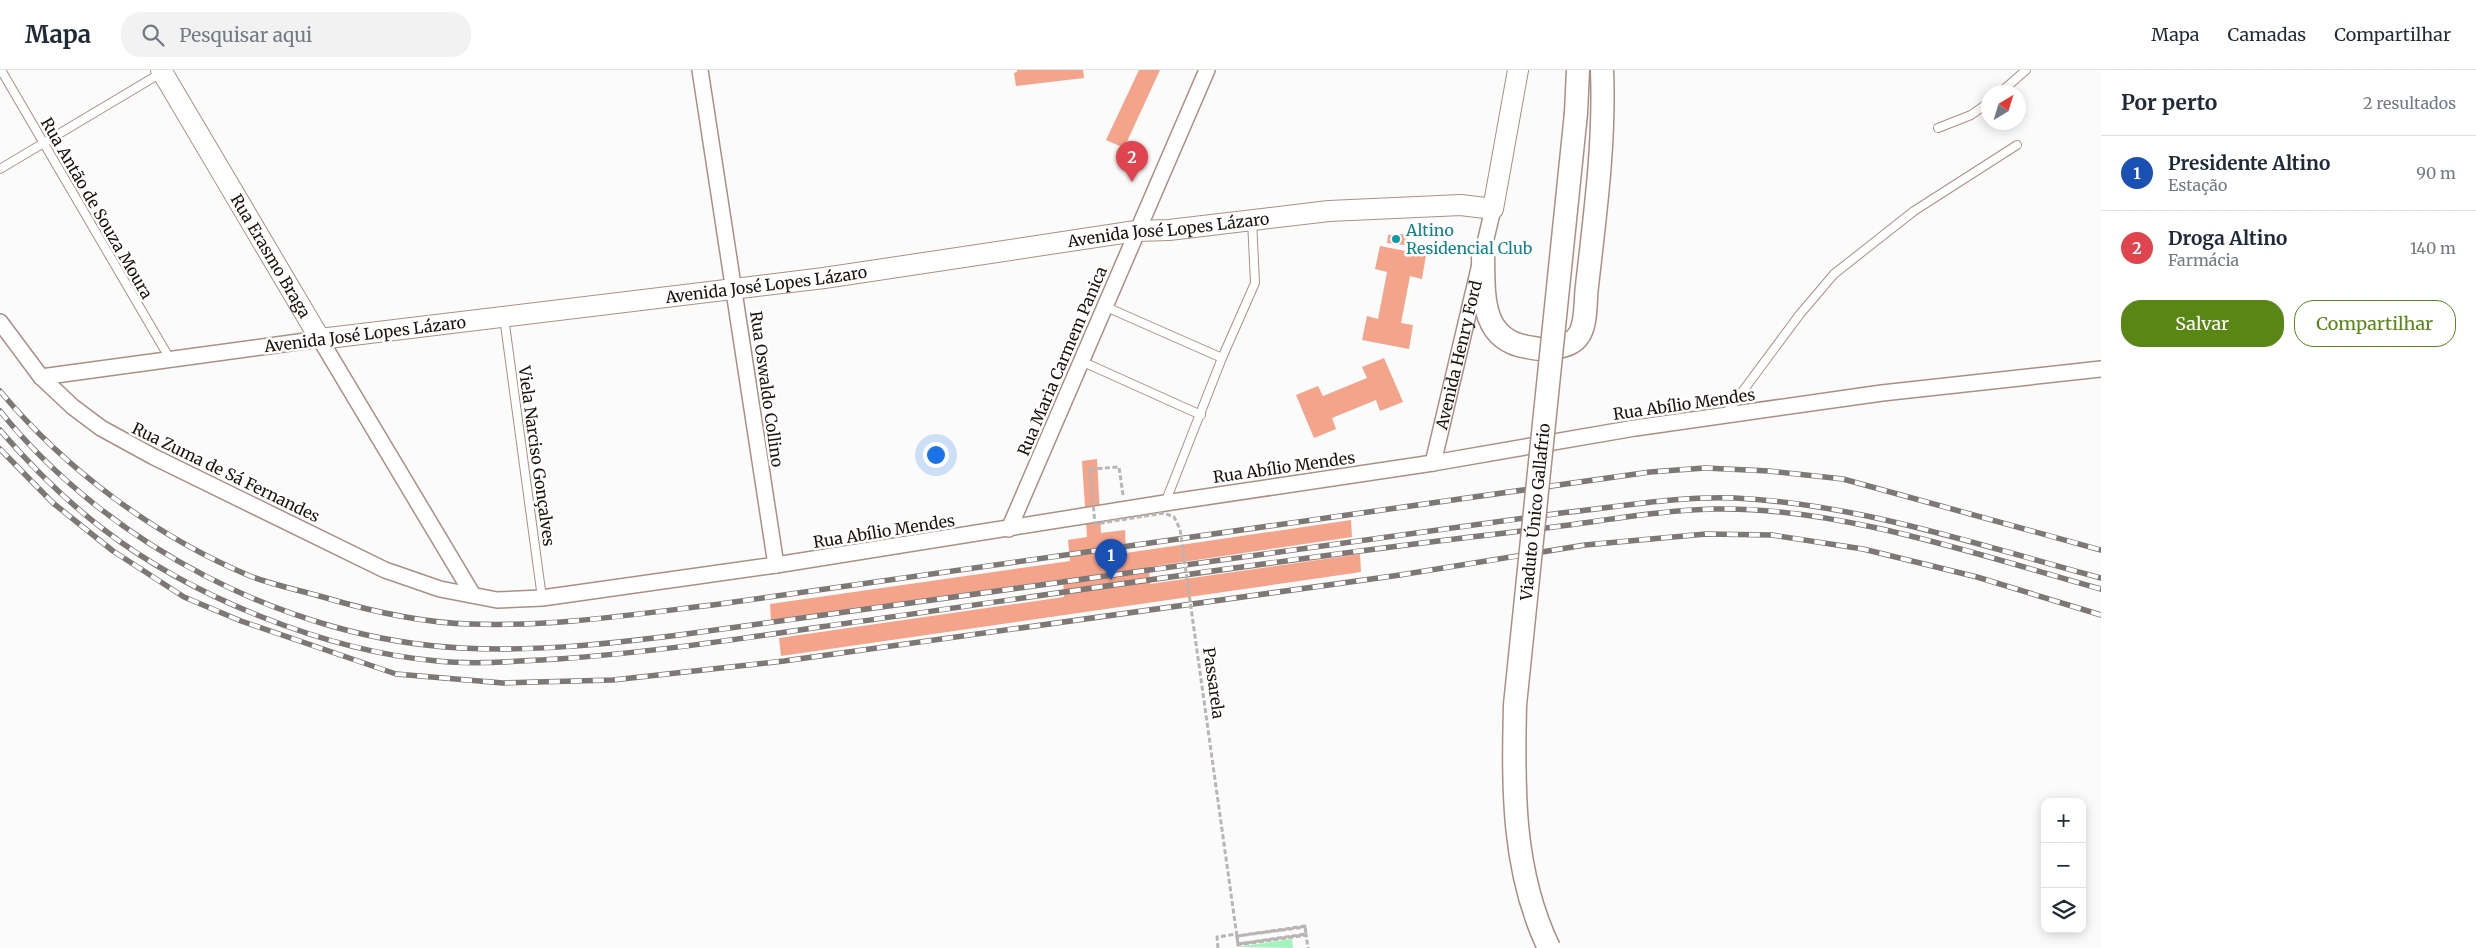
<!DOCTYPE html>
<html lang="pt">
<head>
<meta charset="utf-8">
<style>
  :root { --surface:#fff; --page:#f2f2f3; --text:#1f2937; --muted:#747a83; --line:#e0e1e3; --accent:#598615 }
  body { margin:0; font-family:Merriweather,serif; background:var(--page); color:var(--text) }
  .controls { position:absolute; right:15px; bottom:15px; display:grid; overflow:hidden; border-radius:10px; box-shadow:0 2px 12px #0003 }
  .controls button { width:45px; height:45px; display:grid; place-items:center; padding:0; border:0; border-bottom:1px solid var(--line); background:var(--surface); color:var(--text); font:25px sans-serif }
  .compass { position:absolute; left:1981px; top:15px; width:45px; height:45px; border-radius:50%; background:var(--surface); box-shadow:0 2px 12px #0003; rotate:38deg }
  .you { position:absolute; left:935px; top:384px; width:18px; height:18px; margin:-12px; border:4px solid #fff; border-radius:50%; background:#1a73e8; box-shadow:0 0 0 8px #1a73e833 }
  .badge { display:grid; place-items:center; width:32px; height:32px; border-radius:50%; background:var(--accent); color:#fff; font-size:16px; font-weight:700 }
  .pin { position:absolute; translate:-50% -41px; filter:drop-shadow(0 1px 2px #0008) }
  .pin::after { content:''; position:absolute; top:26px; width:18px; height:15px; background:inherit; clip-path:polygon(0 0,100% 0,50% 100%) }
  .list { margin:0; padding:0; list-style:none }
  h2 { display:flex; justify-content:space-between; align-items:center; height:65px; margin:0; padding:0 20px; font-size:21px }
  h2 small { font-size:16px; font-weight:400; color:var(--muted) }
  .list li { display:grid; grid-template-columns:32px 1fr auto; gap:15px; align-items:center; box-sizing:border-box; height:75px; padding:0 20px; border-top:1px solid var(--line) }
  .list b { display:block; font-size:19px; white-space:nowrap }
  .list p { margin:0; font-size:16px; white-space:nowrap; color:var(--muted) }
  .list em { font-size:16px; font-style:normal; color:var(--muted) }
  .actions { display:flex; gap:10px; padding:15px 20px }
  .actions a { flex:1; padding:11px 0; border:1px solid var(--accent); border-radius:20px; text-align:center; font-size:18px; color:var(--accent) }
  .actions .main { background:var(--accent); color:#fff }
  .icon { flex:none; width:28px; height:28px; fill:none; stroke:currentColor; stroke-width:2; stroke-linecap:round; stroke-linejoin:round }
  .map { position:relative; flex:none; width:2101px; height:878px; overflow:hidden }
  header { display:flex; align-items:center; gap:30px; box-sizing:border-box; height:70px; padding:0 25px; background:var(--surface); border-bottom:1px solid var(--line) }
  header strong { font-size:24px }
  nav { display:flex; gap:28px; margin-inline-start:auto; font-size:18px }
  .search { width:350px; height:45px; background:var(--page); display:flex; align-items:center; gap:12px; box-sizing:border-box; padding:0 18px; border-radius:20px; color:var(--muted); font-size:19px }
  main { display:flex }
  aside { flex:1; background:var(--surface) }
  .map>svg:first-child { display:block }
  .green { fill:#a3f3bc }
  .building { fill:#f4a48b }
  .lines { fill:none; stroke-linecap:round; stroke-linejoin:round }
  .service-casing { stroke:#ab8f84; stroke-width:10 }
  .minor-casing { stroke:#ab8f84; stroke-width:18 }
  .tertiary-casing { stroke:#ab8f84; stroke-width:22 }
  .secondary-casing { stroke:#ab8f84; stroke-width:25 }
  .path { stroke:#b8b5b3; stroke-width:3; stroke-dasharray:5 2.5; stroke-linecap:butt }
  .service { stroke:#fff; stroke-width:8 }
  .minor { stroke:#fff; stroke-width:15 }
  .tertiary { stroke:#fff; stroke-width:20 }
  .secondary { stroke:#fff; stroke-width:22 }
  .rail-casing { stroke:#7d7875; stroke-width:5.5 }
  .rail { stroke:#fff; stroke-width:4; stroke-dasharray:11; stroke-linecap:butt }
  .secondary-bridge-casing { stroke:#ab8f84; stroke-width:25; stroke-linecap:butt }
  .path-bridge { stroke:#b8b5b3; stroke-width:3; stroke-dasharray:5 2.5; stroke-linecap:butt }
  .secondary-bridge { stroke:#fff; stroke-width:22 }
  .culture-dot { fill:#0f9aa8; stroke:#fff; stroke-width:2 }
  .labels { text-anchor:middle; stroke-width:5; stroke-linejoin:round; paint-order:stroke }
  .street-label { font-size:16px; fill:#1c120e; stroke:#fff }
  .culture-label { font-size:16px; fill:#0d838f; stroke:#fff; text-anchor:start }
</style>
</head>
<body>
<header>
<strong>Mapa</strong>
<div class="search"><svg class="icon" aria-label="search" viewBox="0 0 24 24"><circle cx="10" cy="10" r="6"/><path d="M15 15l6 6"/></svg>Pesquisar aqui</div>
<nav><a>Mapa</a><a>Camadas</a><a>Compartilhar</a></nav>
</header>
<main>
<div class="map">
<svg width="2101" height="878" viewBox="0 0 2101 878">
  <rect width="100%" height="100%" fill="#fbfbfb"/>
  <path class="green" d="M1292 869 1293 878 1238 877Z"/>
  <g class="building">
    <path d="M1017 0H1083L1084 8 1016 16 1014 3 1017 2Z"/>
    <path d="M1139 0H1160L1124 78 1106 70Z"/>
    <path d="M1406 164 1405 175 1387 173 1388 165Z"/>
    <path d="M1380 176 1426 185 1422 209 1410 206 1401 253 1413 255 1409 279 1362 270 1367 246 1378 249 1387 202 1375 199Z"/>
    <path d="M1384 288 1403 332 1380 341 1376 330 1332 348 1336 359 1314 368 1296 325 1318 316 1323 326 1367 308 1362 297Z"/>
    <path d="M1097 389 1101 463 1125 460 1126 483 1351 450 1352 467 1149 497 1150 514 1360 484 1361 502 781 586 779 568 1064 527 1063 509 771 551 770 534 1070 491 1068 470 1087 467 1082 391Z"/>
  </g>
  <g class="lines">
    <defs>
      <g id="service">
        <path d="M1 0 170 289"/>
        <path d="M2001 22 2026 0"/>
        <path d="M1938 58 1971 45 1988 33"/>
        <path d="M0 99 161 3"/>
        <path d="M1104 236 1222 288"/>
        <path d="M504 247 542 528"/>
        <path d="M1081 291 1201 345"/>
        <path d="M1725 345 1800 244 1834 204 1914 141 2017 75"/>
        <path d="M1165 433 1222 288 1255 213 1252 150"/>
      </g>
      <g id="minor">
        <path d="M700 0 776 495"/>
        <path d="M0 252 41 307 73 337 101 358 154 387 385 500 440 519 497 530 542 528 776 495 1165 433 1433 393 1635 358 1882 323 2101 299"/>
        <path d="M41 307 320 269 473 525"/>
        <path id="s1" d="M1433 393 1493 139"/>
        <path d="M1009 459 1207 0"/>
      </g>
      <g id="tertiary">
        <path id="s2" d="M161 0 320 269 824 208 1136 161 1169 160 1329 141 1461 135 1493 139 1518 0"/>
      </g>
      <g id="secondary">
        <path d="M1576 43 1578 0"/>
        <path d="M1483 185C1484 222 1479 269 1527 277 1534 278 1542 280 1549 279 1560 276 1572 276 1579 265 1587 253 1585 230 1587 216 1595 145 1605 72 1602 0"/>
      </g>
    </defs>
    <use href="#service" class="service-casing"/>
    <use href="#minor" class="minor-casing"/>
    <use href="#tertiary" class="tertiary-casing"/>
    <use href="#secondary" class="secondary-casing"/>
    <g class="path">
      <path d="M1090 399 1119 397 1123 425"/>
      <path d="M1237 866 1238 875 1306 865 1308 878"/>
      <path d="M1218 878 1217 867 1237 864"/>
    </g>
    <use href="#service" class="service"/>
    <use href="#minor" class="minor"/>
    <use href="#tertiary" class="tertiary"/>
    <use href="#secondary" class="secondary"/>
    <defs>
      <g id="rail">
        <path d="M0 321C66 400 155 466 250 506 273 515 299 520 323 527 370 541 421 553 471 554 554 557 637 544 720 534L1650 402 1705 398 1769 401 1843 409 2101 480"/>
        <path d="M0 341C108 475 288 569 461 578 534 582 607 574 679 565L1561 443C1619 437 1677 426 1735 428 1860 434 1981 476 2101 508"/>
        <path d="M0 360C31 396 65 430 103 459 191 527 326 581 437 591 477 595 518 591 558 589 645 583 733 570 820 557 1034 527 1248 494 1463 468 1503 463 1543 459 1583 453 1626 447 1671 440 1714 439 1838 436 1981 486 2101 519"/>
        <path d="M0 379 53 433 113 481 184 527 241 551 396 604 503 613 613 610 784 591 1400 505 1585 475 1706 464 1772 465 1863 479 1977 507 2101 545"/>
      </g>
    </defs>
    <use href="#rail" class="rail-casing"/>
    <use href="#rail" class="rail"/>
    <defs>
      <g id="secondary-bridge">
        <path id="s3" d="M1549 878C1512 801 1513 718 1515 635L1576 43"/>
      </g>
    </defs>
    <use href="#secondary-bridge" class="secondary-bridge-casing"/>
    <path class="path-bridge" d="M1090 399 1095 454 1164 443 1174 447 1180 459 1238 874 1306 864 1305 856 1237 866 1238 874 1306 865 1305 857 1237 866"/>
    <use href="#secondary-bridge" class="secondary-bridge"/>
  </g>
  <circle class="culture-dot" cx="1396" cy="169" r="5"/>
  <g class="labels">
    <g class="street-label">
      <text transform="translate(97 138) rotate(60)" y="6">Rua Antão de Souza Moura</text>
      <text dy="6" stroke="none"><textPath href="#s2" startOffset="1168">Avenida José Lopes Lázaro</textPath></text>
      <text dy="6" stroke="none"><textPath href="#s2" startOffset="216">Rua Erasmo Braga</textPath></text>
      <text dy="6" stroke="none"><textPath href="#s2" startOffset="762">Avenida José Lopes Lázaro</textPath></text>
      <text transform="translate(365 264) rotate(-7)" y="6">Avenida José Lopes Lázaro</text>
      <text dy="6" stroke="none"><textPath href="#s1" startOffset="111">Avenida Henry Ford</textPath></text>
      <text transform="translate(1062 291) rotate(-67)" y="6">Rua Maria Carmem Panica</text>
      <text transform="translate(767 319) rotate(82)" y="6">Rua Oswaldo Collino</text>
      <text transform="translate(1684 334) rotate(-8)" y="6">Rua Abílio Mendes</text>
      <text transform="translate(537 386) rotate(82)" y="6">Viela Narciso Gonçalves</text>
      <text transform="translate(1284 397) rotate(-8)" y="6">Rua Abílio Mendes</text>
      <text transform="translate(226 402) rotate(26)" y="6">Rua Zuma de Sá Fernandes</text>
      <text dy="6" stroke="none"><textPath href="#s3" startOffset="442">Viaduto Único Gallafrio</textPath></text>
      <text transform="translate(884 461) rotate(-9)" y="6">Rua Abílio Mendes</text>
      <text transform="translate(1214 613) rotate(82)" y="6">Passarela</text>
    </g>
    <g class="culture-label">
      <text x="1406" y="166">Altino<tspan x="1406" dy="18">Residencial Club</tspan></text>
    </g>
  </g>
</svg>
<div class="controls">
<button>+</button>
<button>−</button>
<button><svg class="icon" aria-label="layers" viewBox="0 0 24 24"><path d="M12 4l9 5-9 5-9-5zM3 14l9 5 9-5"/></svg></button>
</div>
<svg class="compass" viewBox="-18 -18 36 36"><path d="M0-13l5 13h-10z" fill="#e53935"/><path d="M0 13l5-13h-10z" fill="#747a83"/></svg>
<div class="you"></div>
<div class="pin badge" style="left:1111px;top:510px;background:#1a4fb4">1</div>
<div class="pin badge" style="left:1132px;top:112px;background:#e0444e">2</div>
</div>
<aside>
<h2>Por perto<small>2 resultados</small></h2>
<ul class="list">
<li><span class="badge" style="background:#1a4fb4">1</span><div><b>Presidente Altino</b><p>Estação</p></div><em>90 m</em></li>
<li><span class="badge" style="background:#e0444e">2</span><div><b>Droga Altino</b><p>Farmácia</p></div><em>140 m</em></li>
</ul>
<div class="actions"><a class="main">Salvar</a><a>Compartilhar</a></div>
</aside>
</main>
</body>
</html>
